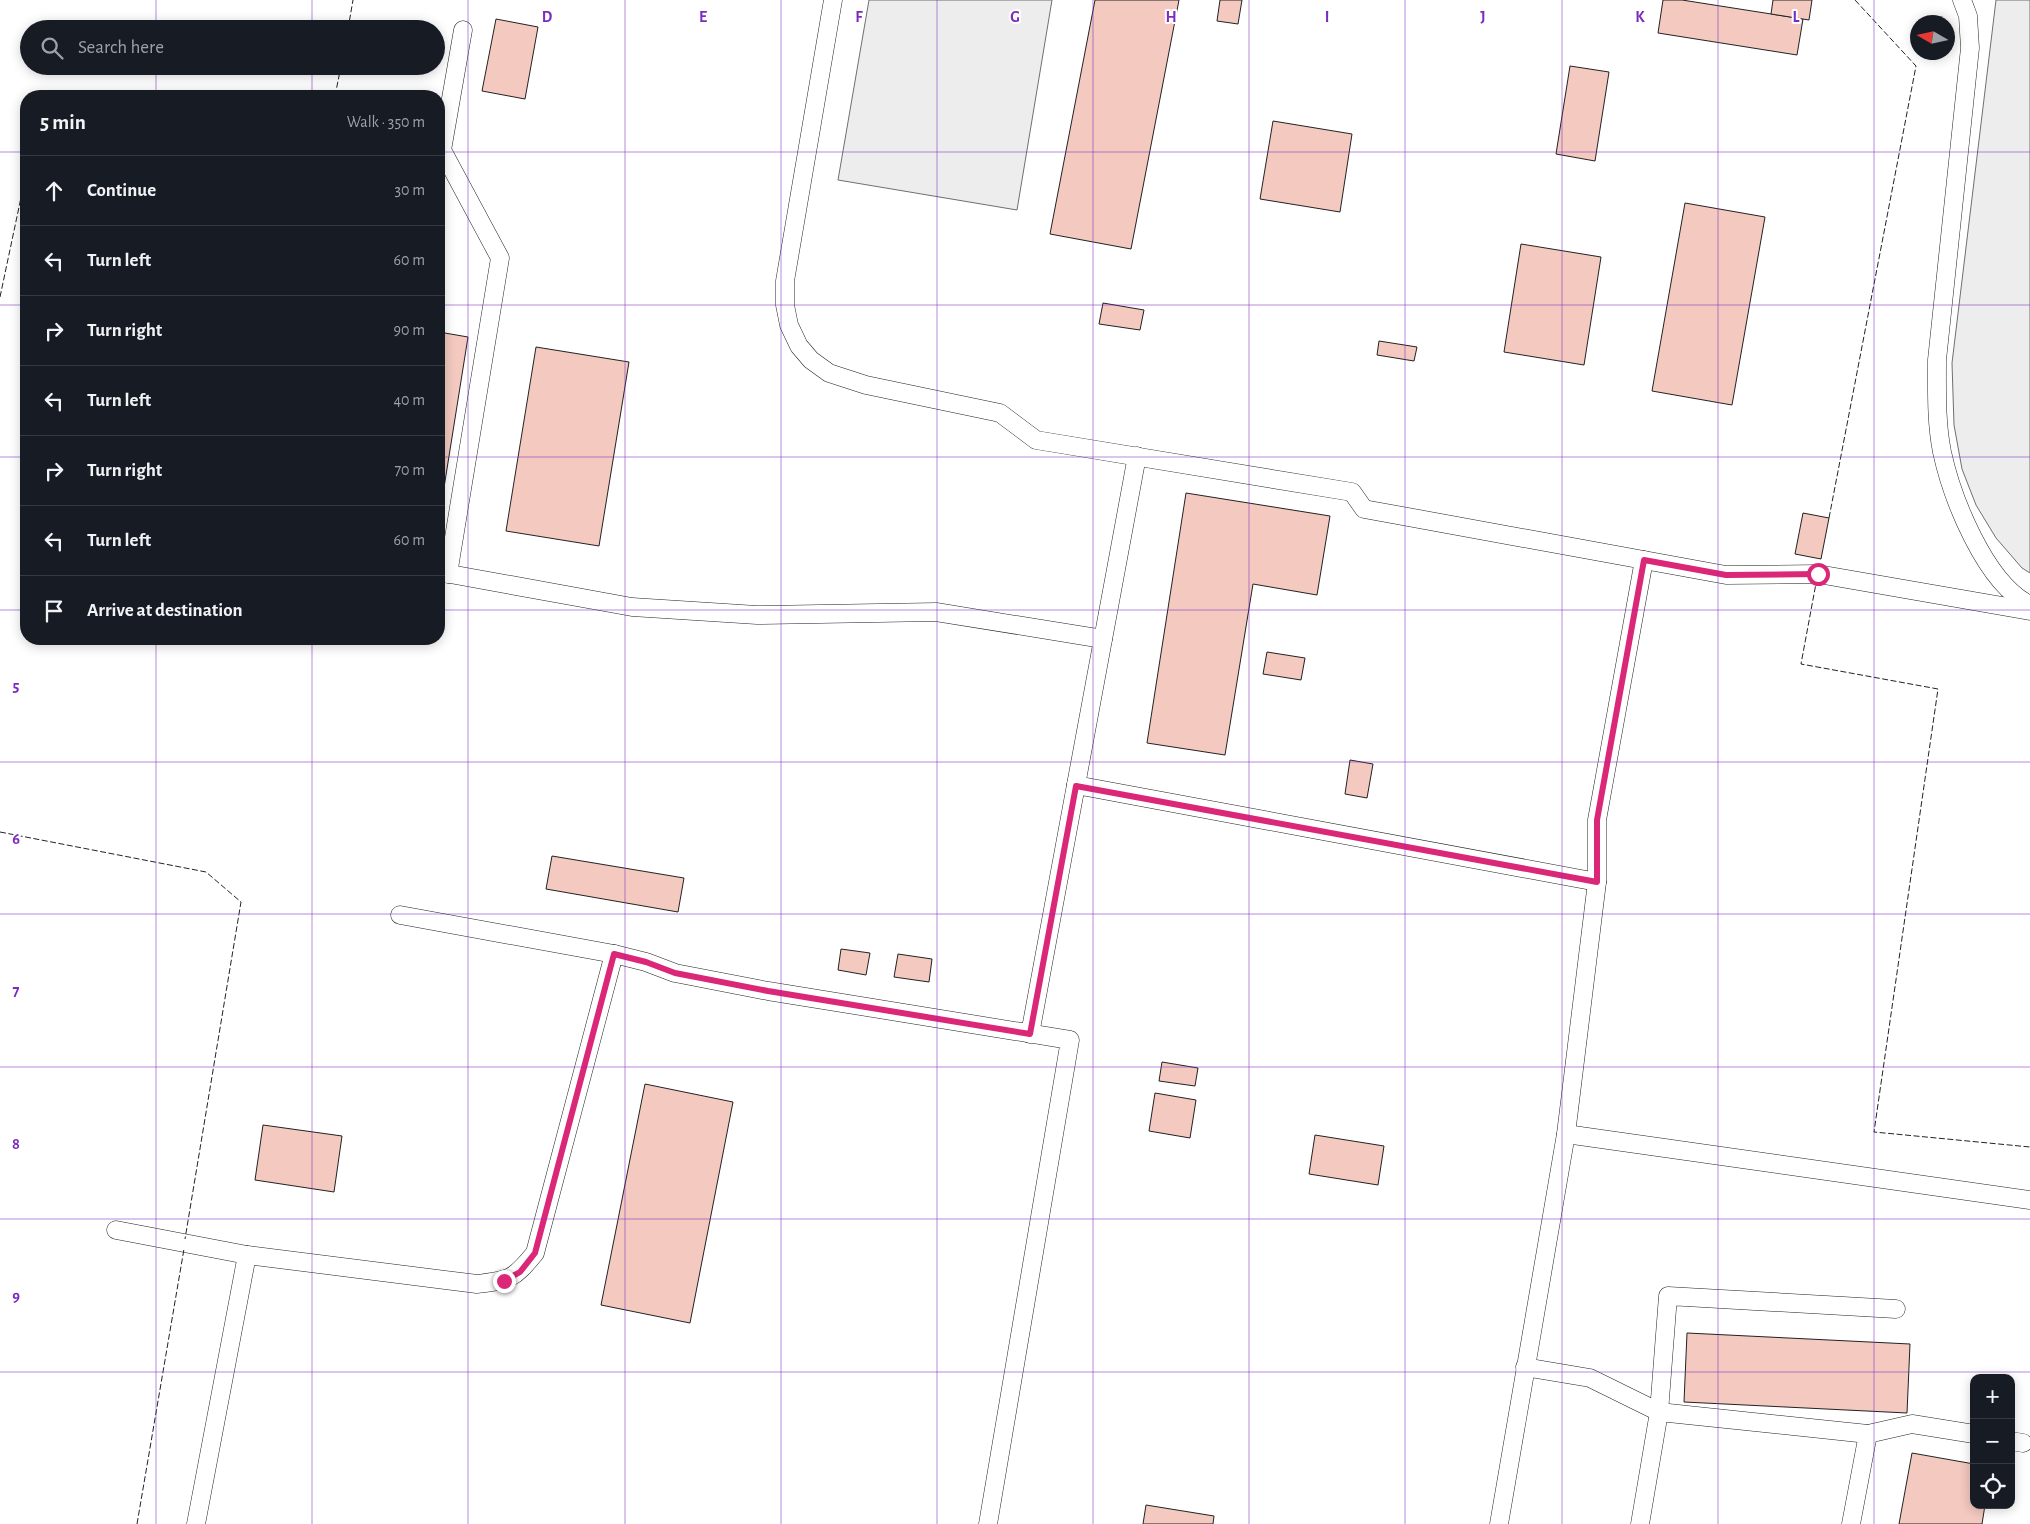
<!DOCTYPE html>
<html lang="en">
<head>
<meta charset="utf-8">
<style>
  :root { --surface:#171b24; --page:#20242c; --text:#f1f3f6; --muted:#9ea1a6; --line:#363941 }
  body { margin:0; font-family:"Alegreya Sans",sans-serif; background:var(--page); color:var(--text) }
  .controls { position:absolute; right:15px; bottom:15px; display:grid; overflow:hidden; border-radius:10px; box-shadow:0 2px 12px #0003 }
  .controls button { width:45px; height:45px; display:grid; place-items:center; padding:0; border:0; border-bottom:1px solid var(--line); background:var(--surface); color:var(--text); font:25px sans-serif }
  .compass { position:absolute; left:1910px; top:15px; width:45px; height:45px; border-radius:50%; background:var(--surface); box-shadow:0 2px 12px #0003; rotate:279deg }
  .stop { position:absolute; width:15px; height:15px; margin:-11px; border:4px solid #db2777; border-radius:50%; background:#fff }
  .stop.end { background:#db2777; border-color:#fff; box-shadow:0 1px 5px #0008 }
  .list { margin:0; padding:0; list-style:none }
  h2 { display:flex; justify-content:space-between; align-items:center; height:65px; margin:0; padding:0 20px; font-size:21px }
  h2 small { font-size:16px; font-weight:400; color:var(--muted) }
  .list li { display:grid; grid-template-columns:32px 1fr auto; gap:15px; align-items:center; box-sizing:border-box; height:70px; padding:0 20px; border-top:1px solid var(--line) }
  .list b { display:block; font-size:19px; white-space:nowrap }
  .list em { font-size:16px; font-style:normal; color:var(--muted) }
  .icon { flex:none; width:28px; height:28px; fill:none; stroke:currentColor; stroke-width:2; stroke-linecap:round; stroke-linejoin:round }
  .map { position:relative; flex:none; width:2030px; height:1524px; overflow:hidden }
  .search { position:absolute; background:var(--surface); box-shadow:0 2px 12px #0003; left:20px; top:20px; width:425px; height:55px; display:flex; align-items:center; gap:12px; box-sizing:border-box; padding:0 18px; border-radius:28px; color:var(--muted); font-size:19px }
  .panel { position:absolute; background:var(--surface); box-shadow:0 2px 12px #0003; left:20px; top:90px; width:425px; height:555px; border-radius:20px }
  .map>svg:first-child { display:block }
  .parking { fill:#ededed; stroke:#6f6f6f }
  .building { fill:#f3c9c0; stroke:#222 }
  .lines { fill:none; stroke-linecap:round; stroke-linejoin:round }
  .service-casing { stroke:#222; stroke-width:19 }
  .service { stroke:#fff; stroke-width:18 }
  .fence { stroke:#222; stroke-width:1; stroke-dasharray:6 2.5; stroke-linecap:butt }
  .route { stroke:#db2777; stroke-width:6 }
  .grid { fill:none; stroke:#7b2cbf; stroke-width:1; stroke-opacity:0.55 }
  .grid-label { font-size:16px; text-anchor:middle; font-weight:bold; fill:#7b2cbf; stroke:#fff; stroke-width:4; stroke-linejoin:round; paint-order:stroke }
</style>
</head>
<body>
<div class="map">
<svg width="2030" height="1524" viewBox="0 0 2030 1524">
  <rect width="100%" height="100%" fill="#fff"/>
  <g class="parking">
    <path d="M869 0H1052L1017 210 838 180Z"/>
    <path d="M1996 0H2030V573L2022 568 1996 538 1976 505 1962 469 1954 425 1952 363Z"/>
  </g>
  <g class="building">
    <path d="M1095 0H1179L1131 249 1050 234Z"/>
    <path d="M1220 0H1242L1238 24 1217 21Z"/>
    <path d="M1663 0H1682L1803 19 1797 55 1658 33Z"/>
    <path d="M1773 0H1812L1809 20 1771 14Z"/>
    <path d="M496 19 538 27 525 99 482 91Z"/>
    <path d="M1570 66 1609 72 1595 161 1556 154Z"/>
    <path d="M1273 121 1352 134 1340 212 1260 199Z"/>
    <path d="M1685 203 1765 217 1732 405 1652 391Z"/>
    <path d="M1521 244 1601 257 1584 365 1504 352Z"/>
    <path d="M1103 303 1144 310 1140 330 1099 324Z"/>
    <path d="M439 332 468 337 439 519Z"/>
    <path d="M1379 341 1417 347 1414 361 1377 355Z"/>
    <path d="M536 347 629 362 599 546 506 531Z"/>
    <path d="M1186 493 1330 516 1317 595 1253 584 1225 755 1147 743Z"/>
    <path d="M1803 513 1829 518 1821 559 1795 554Z"/>
    <path d="M1267 652 1305 658 1301 680 1263 674Z"/>
    <path d="M1350 760 1373 764 1367 798 1345 794Z"/>
    <path d="M552 856 684 878 678 912 546 889Z"/>
    <path d="M841 949 870 953 866 975 838 970Z"/>
    <path d="M898 954 932 959 929 982 894 977Z"/>
    <path d="M1162 1062 1198 1068 1195 1086 1159 1081Z"/>
    <path d="M645 1084 733 1102 690 1323 601 1305Z"/>
    <path d="M1155 1093 1196 1100 1190 1138 1149 1131Z"/>
    <path d="M263 1125 342 1136 334 1192 255 1180Z"/>
    <path d="M1315 1135 1384 1146 1378 1185 1309 1174Z"/>
    <path d="M1687 1333 1910 1344 1907 1413 1684 1402Z"/>
    <path d="M1912 1453 1974 1464V1505H1985L1982 1524H1899Z"/>
    <path d="M1146 1505 1214 1516 1213 1524H1143Z"/>
  </g>
  <g class="lines">
    <defs>
      <g id="service">
        <path d="M833 0 785 281V305L789 325 799 346 811 360 829 373 866 385 1000 413 1036 440 1352 492 1364 509 1726 575 1818 574 2030 611"/>
        <path d="M1962 0 1968 16 1970 48 1937 360C1937 390 1936 422 1942 452 1952 498 1985 583 2030 605"/>
        <path d="M439 572 632 607 757 615 936 612 1103 639"/>
        <path d="M448 574 500 258 442 150 463 30"/>
        <path d="M1076 785 1137 456"/>
        <path d="M400 915 614 954 646 962 675 973 768 991 1070 1040 988 1524"/>
        <path d="M1030 1034 1076 785 1597 882"/>
        <path d="M1566 1134 2030 1200"/>
        <path d="M116 1230 247 1255 477 1284C510 1280 513 1280 535 1253L614 954"/>
        <path d="M1525 1367 1590 1378 1659 1412 1668 1296 1896 1309"/>
        <path d="M2011 1441 2023 1443"/>
        <path d="M196 1524 247 1255"/>
        <path d="M1499 1524 1566 1134 1597 882V820L1644 560"/>
        <path d="M1640 1524 1659 1412 1868 1434"/>
        <path d="M1851 1524 1868 1434 1912 1424 1974 1434"/>
      </g>
    </defs>
    <use href="#service" class="service-casing"/>
    <use href="#service" class="service"/>
    <g class="fence">
      <path d="M348 29 353 0"/>
      <path d="M335 96 341 66"/>
      <path d="M0 297 26 174"/>
      <path d="M1829 518 1916 66 1855 0"/>
      <path d="M1817 578 1801 664 1938 689 1874 1132 2030 1147"/>
      <path d="M0 832 206 872 241 902 185 1239"/>
      <path d="M137 1524 184 1249"/>
    </g>
  </g>
  <g class="lines">
    <path class="route" d="M504 1281 520 1272 535 1253 614 954 646 962 675 973 768 991 1030 1034 1076 786 1597 882V820L1644 560 1726 575 1818 574"/>
  </g>
  <path class="grid" d="M156 0V29M312 0V29M468 0V1524M625 0V1524M781 0V1524M937 0V1524M1093 0V1524M1249 0V1524M1405 0V1524M1562 0V1524M1718 0V1524M1874 0V1524M156 66V96M312 66V96M0 152H26M439 152H2030M0 305H26M439 305H2030M0 457H26M439 457H2030M0 610H26M439 610H2030M156 639V1524M312 639V1524M0 762H2030M0 914H2030M0 1067H2030M0 1219H2030M0 1372H2030"/>
  <g class="grid-label">
    <text x="547" y="22">D</text>
    <text x="703" y="22">E</text>
    <text x="859" y="22">F</text>
    <text x="1015" y="22">G</text>
    <text x="1171" y="22">H</text>
    <text x="1327" y="22">I</text>
    <text x="1483" y="22">J</text>
    <text x="1640" y="22">K</text>
    <text x="1796" y="22">L</text>
    <text x="16" y="691">5</text>
    <text x="16" y="844">6</text>
    <text x="16" y="996">7</text>
    <text x="16" y="1149">8</text>
    <text x="16" y="1301">9</text>
  </g>
</svg>
<div class="controls">
<button>+</button>
<button>−</button>
<button><svg class="icon" aria-label="locate" viewBox="0 0 24 24"><circle cx="12" cy="12" r="6"/><path d="M12 2v4M12 18v4M2 12h4M18 12h4"/></svg></button>
</div>
<svg class="compass" viewBox="-18 -18 36 36"><path d="M0-13l5 13h-10z" fill="#e53935"/><path d="M0 13l5-13h-10z" fill="#9ea1a6"/></svg>
<div class="stop" style="left:1818px;top:574px"></div>
<div class="stop end" style="left:504px;top:1281px"></div>
<div class="search"><svg class="icon" aria-label="search" viewBox="0 0 24 24"><circle cx="10" cy="10" r="6"/><path d="M15 15l6 6"/></svg>Search here</div>
<section class="panel">
<h2>5 min<small>Walk · 350 m</small></h2>
<ul class="list">
<li><svg class="icon" aria-label="ahead" viewBox="0 0 24 24"><path d="M12 20V5M6 11l6-6 6 6"/></svg><div><b>Continue</b></div><em>30 m</em></li>
<li><svg class="icon" aria-label="left" viewBox="0 0 24 24"><path d="M17 20v-9H6M10 6l-5 5 5 5"/></svg><div><b>Turn left</b></div><em>60 m</em></li>
<li><svg class="icon" aria-label="right" viewBox="0 0 24 24"><path d="M7 20v-9h11M14 6l5 5-5 5"/></svg><div><b>Turn right</b></div><em>90 m</em></li>
<li><svg class="icon" aria-label="left" viewBox="0 0 24 24"><path d="M17 20v-9H6M10 6l-5 5 5 5"/></svg><div><b>Turn left</b></div><em>40 m</em></li>
<li><svg class="icon" aria-label="right" viewBox="0 0 24 24"><path d="M7 20v-9h11M14 6l5 5-5 5"/></svg><div><b>Turn right</b></div><em>70 m</em></li>
<li><svg class="icon" aria-label="left" viewBox="0 0 24 24"><path d="M17 20v-9H6M10 6l-5 5 5 5"/></svg><div><b>Turn left</b></div><em>60 m</em></li>
<li><svg class="icon" aria-label="arrive" viewBox="0 0 24 24"><path d="M6 21V4h12l-3 4 3 4H6"/></svg><div><b>Arrive at destination</b></div></li>
</ul>
</section>
</div>
</body>
</html>
